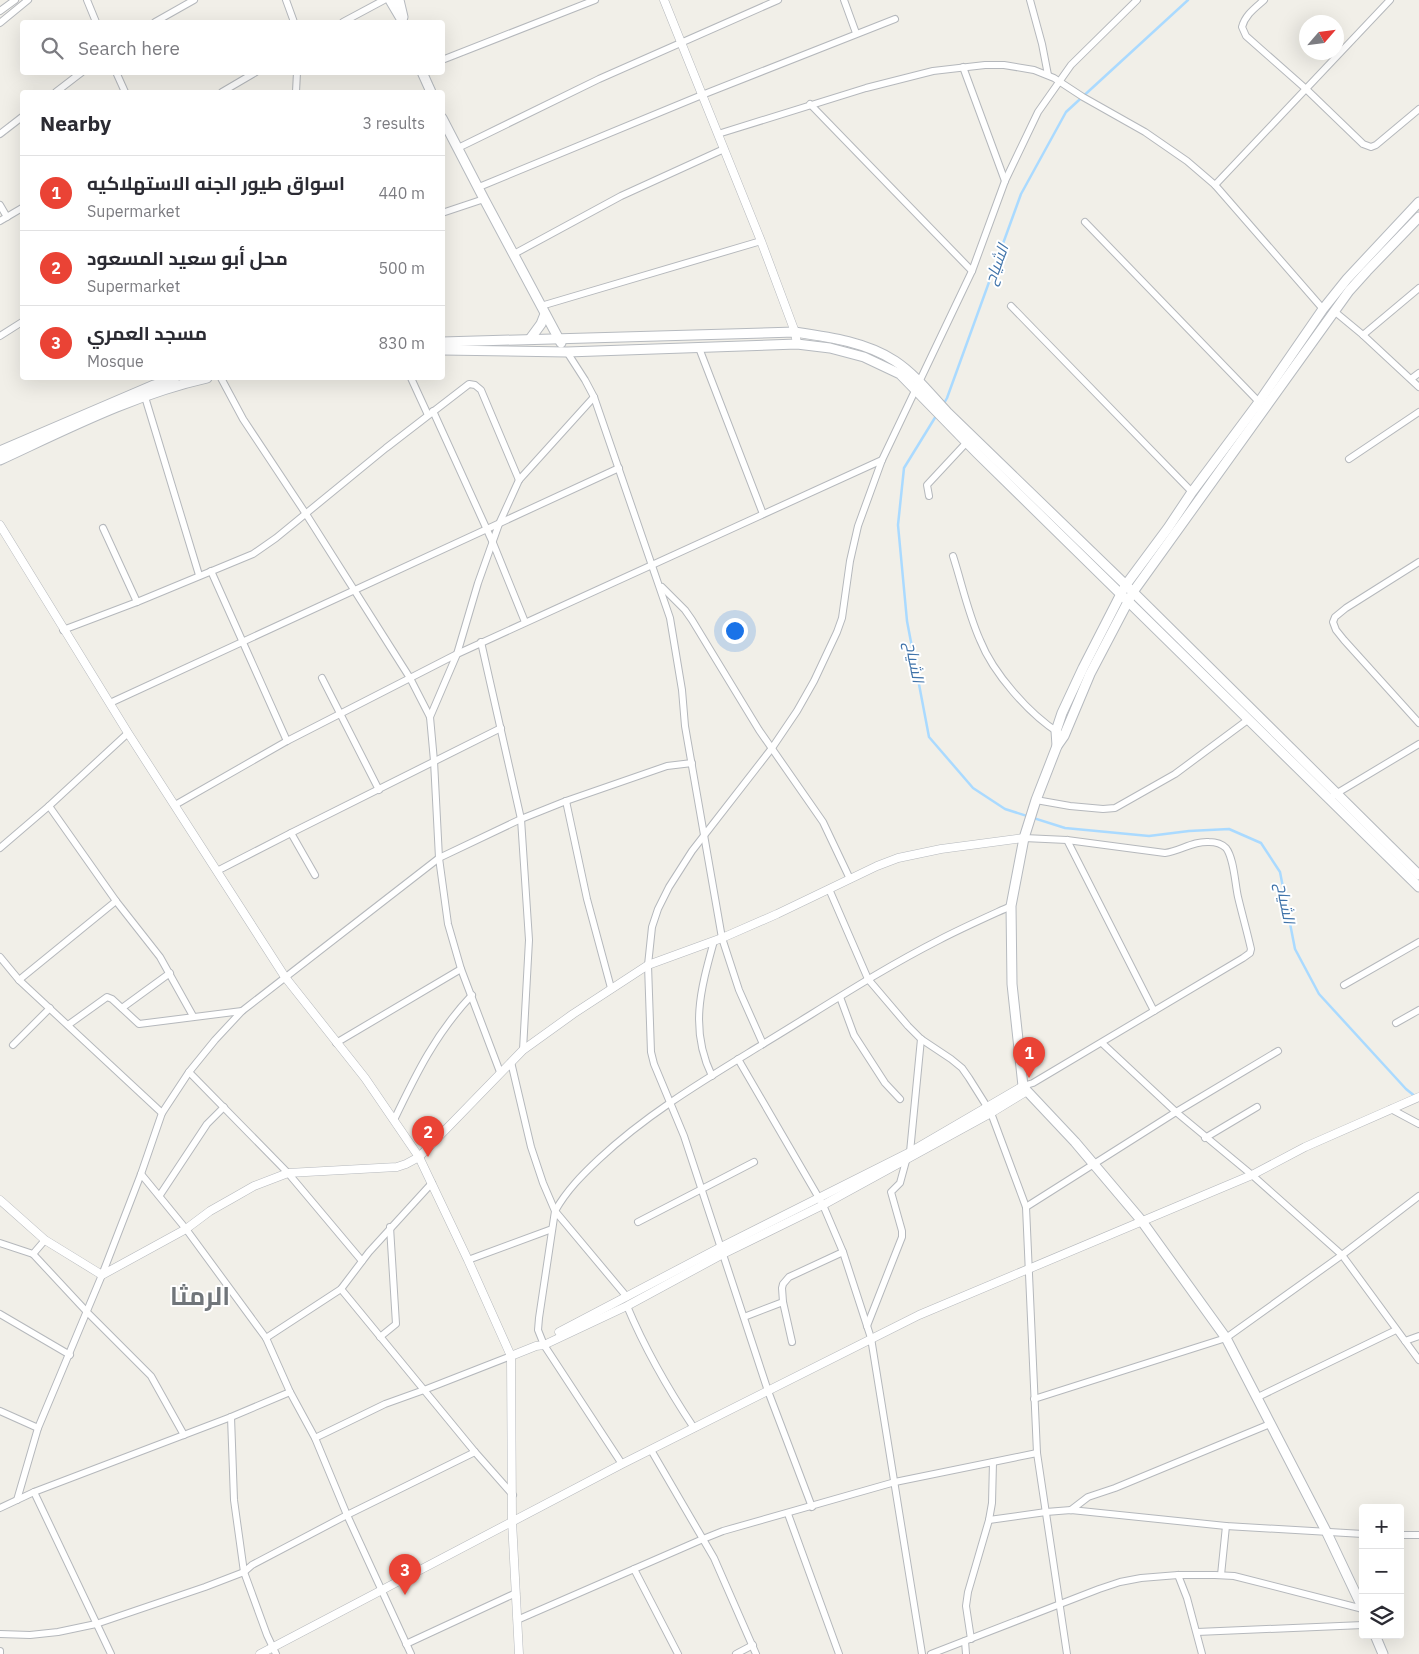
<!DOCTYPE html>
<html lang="en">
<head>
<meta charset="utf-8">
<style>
  :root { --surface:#fff; --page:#f7f7f7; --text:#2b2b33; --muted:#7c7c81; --line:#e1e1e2; --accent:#ea4335 }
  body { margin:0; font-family:"IBM Plex Sans",Cairo,sans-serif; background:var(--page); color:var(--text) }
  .controls { position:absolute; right:15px; bottom:15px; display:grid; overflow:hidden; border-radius:5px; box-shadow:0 5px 20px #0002 }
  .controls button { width:45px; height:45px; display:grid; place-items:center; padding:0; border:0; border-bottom:1px solid var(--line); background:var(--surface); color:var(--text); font:25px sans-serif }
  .compass { position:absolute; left:1299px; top:15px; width:45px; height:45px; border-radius:50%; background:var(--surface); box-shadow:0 5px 20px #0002; rotate:62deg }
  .you { position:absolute; left:734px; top:630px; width:18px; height:18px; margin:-12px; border:4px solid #fff; border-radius:50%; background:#1a73e8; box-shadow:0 0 0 8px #1a73e833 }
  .badge { display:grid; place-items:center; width:32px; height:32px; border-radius:50%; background:var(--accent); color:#fff; font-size:16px; font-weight:700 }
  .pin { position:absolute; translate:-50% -41px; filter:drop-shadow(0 1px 2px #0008) }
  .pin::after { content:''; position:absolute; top:26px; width:18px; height:15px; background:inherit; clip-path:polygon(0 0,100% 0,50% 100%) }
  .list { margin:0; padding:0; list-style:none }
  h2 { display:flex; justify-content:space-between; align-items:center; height:65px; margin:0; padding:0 20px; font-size:21px }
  h2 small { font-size:16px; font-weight:400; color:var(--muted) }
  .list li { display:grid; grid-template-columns:32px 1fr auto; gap:15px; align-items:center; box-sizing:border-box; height:75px; padding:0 20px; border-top:1px solid var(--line) }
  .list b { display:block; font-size:19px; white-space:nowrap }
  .list p { margin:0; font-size:16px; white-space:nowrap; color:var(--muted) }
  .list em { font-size:16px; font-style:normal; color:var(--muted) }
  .icon { flex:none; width:28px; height:28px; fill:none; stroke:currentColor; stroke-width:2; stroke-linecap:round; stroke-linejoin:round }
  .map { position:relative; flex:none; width:1419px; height:1654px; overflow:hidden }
  .search { position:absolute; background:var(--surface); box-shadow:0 5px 20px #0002; left:20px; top:20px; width:425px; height:55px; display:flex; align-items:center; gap:12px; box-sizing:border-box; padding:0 18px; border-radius:5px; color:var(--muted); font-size:19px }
  .panel { position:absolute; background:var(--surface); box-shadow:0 5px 20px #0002; left:20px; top:90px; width:425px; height:290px; border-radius:5px }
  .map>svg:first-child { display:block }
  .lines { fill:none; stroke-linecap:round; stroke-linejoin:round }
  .stream { stroke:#aadaff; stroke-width:2.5 }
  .minor-casing { stroke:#b5b8bc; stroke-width:8 }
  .tertiary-casing { stroke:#b5b8bc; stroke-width:9 }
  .secondary-casing { stroke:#b6babf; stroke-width:11 }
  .minor { stroke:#fff; stroke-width:6 }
  .tertiary { stroke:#fff; stroke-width:8 }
  .secondary { stroke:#fff; stroke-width:9 }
  .labels { text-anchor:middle; stroke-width:4; stroke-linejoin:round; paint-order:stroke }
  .water-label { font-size:16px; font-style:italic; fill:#4174aa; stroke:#fff }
  .town-label { font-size:25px; font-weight:bold; fill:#70757a; stroke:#fff }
</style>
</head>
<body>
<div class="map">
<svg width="1419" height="1654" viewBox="0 0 1419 1654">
  <rect width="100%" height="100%" fill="#f1efe8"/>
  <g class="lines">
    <g class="stream">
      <path d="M943 405 947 398 1021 194 1066 112 1188 0"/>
      <path d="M936 416 904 468 898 525 907 621 929 737 973 788 1005 809 1065 828 1149 836 1189 831 1229 829 1261 843 1280 872 1295 949 1319 994 1406 1089 1416 1097"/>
    </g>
    <defs>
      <g id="minor">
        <path d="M87 0 96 22"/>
        <path d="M286 0 294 22"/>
        <path d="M844 0 856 33"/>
        <path d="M1030 0 1042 44 1048 75"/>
        <path d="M1264 0C1255 8 1245 15 1242 27L1246 36 1306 89 1363 144 1371 147 1376 145 1419 109"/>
        <path d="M0 11 15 0"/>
        <path d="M155 22 194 0"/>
        <path d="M343 22 384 0"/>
        <path d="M0 23 28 0"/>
        <path d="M442 60 595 0"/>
        <path d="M963 67 1005 181"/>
        <path d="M116 72 125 92"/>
        <path d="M56 92 82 72"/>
        <path d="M222 92 256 72"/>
        <path d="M296 92 297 72"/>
        <path d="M810 104 972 271"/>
        <path d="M0 134 22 117"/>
        <path d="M718 134 866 88 933 71 985 65H1004L1034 70 1054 78 1083 97 1145 132 1187 161 1215 185 1323 309"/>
        <path d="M458 148 599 79 778 0"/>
        <path d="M1215 185 1390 0"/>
        <path d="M479 187 702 95 895 19"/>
        <path d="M0 205 7 217"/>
        <path d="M442 213 484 199"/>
        <path d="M0 221 22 208"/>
        <path d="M1085 222 1259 402"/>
        <path d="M514 254 621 196 724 149"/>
        <path d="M541 306 761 241"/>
        <path d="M1011 306 1192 492"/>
        <path d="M1334 311 1363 335 1419 387"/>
        <path d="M1363 335 1419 288"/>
        <path d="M0 336 22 322"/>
        <path d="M699 348 763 514"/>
        <path d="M567 352 585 380 594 397 670 618 682 690 685 726 722 938 739 990 763 1044"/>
        <path d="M221 378 243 419 306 514 410 678 430 717 434 761 439 858 448 924 461 969 500 1072"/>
        <path d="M411 378 428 415"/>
        <path d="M1411 379 1419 373"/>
        <path d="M145 397 199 575"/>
        <path d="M433 411 493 543 525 622"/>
        <path d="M1349 459 1419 412"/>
        <path d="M929 496 927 485 967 442"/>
        <path d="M103 528 137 602"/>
        <path d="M953 556C962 584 968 613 980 640 993 673 1029 714 1059 733"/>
        <path d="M1419 562 1346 608 1335 617 1333 622 1336 630 1344 640 1419 723"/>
        <path d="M211 571 287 741"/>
        <path d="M662 587 685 610 692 620 759 730 823 822 850 879"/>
        <path d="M63 630 137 602 253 554 276 538 386 448 469 384 475 385 481 390 519 480"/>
        <path d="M481 642 521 819 529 940 523 1050"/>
        <path d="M322 678 379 790"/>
        <path d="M110 703 619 468"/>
        <path d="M430 717 457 654 478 583 499 524 519 480 594 397"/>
        <path d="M1334 795 1419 744"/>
        <path d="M1036 800 1070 806 1103 809 1115 808 1175 774 1249 719"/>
        <path d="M566 801 587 899 611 988"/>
        <path d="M175 805 287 741 457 654 882 460"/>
        <path d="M291 833 315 875"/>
        <path d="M1067 840 1154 1011"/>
        <path d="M0 848 49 806 128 733"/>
        <path d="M217 871 291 833 501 728"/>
        <path d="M829 889 868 979 908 1026 921 1039 951 1059 962 1068 969 1078 991 1113 1026 1207 1037 1453 1067 1654"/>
        <path d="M116 901 160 957 193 1016"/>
        <path d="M0 957 19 980 162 1113"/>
        <path d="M19 980 116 901 49 806"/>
        <path d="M1344 985 1419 942"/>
        <path d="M840 997 854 1035 885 1083 900 1099"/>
        <path d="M122 1008 170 973"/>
        <path d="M1396 1023 1419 1010"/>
        <path d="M68 1025 107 997 112 999 139 1024 242 1011"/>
        <path d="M336 1043 461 969"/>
        <path d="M1102 1043 1176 1112 1252 1175 1342 1255 1419 1360"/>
        <path d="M13 1045 50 1008"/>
        <path d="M738 1059 823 1205 843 1252 871 1338 922 1654"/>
        <path d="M511 1062 531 1147 543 1183 555 1211 627 1297"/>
        <path d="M189 1072 288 1173 362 1261"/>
        <path d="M712 1076C689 1029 701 988 714 941"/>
        <path d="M1023 1086 1033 1083 1243 958 1250 953 1251 949C1247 931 1242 914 1238 897 1235 884 1234 858 1226 848 1222 844 1215 842 1209 842 1192 841 1181 851 1165 853L1067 840 1024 838"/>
        <path d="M1391 1109 1419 1124"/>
        <path d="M394 1120C416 1074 436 1033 472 995"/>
        <path d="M1205 1138 1257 1107"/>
        <path d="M910 1152 921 1039"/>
        <path d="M141 1174 186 1229 266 1338 290 1392 315 1438 347 1515 411 1654"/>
        <path d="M160 1195 207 1124 224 1107"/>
        <path d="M1026 1207 1176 1112 1278 1051"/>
        <path d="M638 1222 754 1162"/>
        <path d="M0 1243 33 1254 45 1240"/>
        <path d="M33 1254 87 1312 151 1376 184 1435"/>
        <path d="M468 1260 552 1229"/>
        <path d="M341 1289 475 1452 513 1495"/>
        <path d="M627 1306C645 1349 668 1389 694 1428"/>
        <path d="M0 1314 70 1355"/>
        <path d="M744 1317 783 1302"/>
        <path d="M867 1326 902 1237V1231L891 1192 900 1183 906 1161"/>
        <path d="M380 1337 396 1324 390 1227"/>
        <path d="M266 1338 341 1289 369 1252 432 1183"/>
        <path d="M1405 1341 1419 1336"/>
        <path d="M792 1342 783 1302 782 1288 783 1284 789 1277 843 1252"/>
        <path d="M1258 1397 1396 1330"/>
        <path d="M1034 1399 1226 1338 1342 1255 1419 1196"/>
        <path d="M0 1411 38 1428"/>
        <path d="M231 1417 234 1500 244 1572 267 1635 276 1654"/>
        <path d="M315 1438 385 1404 424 1390 511 1356"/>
        <path d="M651 1450 714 1558 756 1654"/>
        <path d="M622 1464 544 1345 538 1330 539 1318 555 1211C567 1190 582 1175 599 1159 648 1113 706 1079 763 1044 821 1009 878 971 939 940 962 928 987 917 1011 906"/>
        <path d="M34 1492 111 1654"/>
        <path d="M17 1500 38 1428 102 1275 141 1174 162 1113 189 1072 215 1040 242 1011 439 858 521 819 566 801 667 766 692 763"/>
        <path d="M812 1507 768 1391 684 1136 654 1064 651 1052 648 965 652 927 658 909 669 887 692 851 772 748 797 711 814 681 837 632 842 618 850 561 858 526 882 460 972 271 1005 181 1038 112 1071 65 1137 0"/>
        <path d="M0 1508 34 1492 231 1417 290 1392"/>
        <path d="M1071 1510 1088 1497 1115 1488 1270 1424"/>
        <path d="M788 1514 839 1654"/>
        <path d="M989 1520 1046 1512 1071 1510 1226 1526 1363 1534"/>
        <path d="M1400 1535H1419"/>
        <path d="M634 1569 678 1654"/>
        <path d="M1178 1575 1187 1598 1202 1654"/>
        <path d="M1221 1575 1226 1526"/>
        <path d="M517 1620 703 1539 723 1531 895 1482 1037 1453"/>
        <path d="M1197 1632 1363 1625"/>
        <path d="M0 1634 30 1635 58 1632 96 1624 205 1587 244 1572 252 1565 347 1515 475 1452"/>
        <path d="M971 1639 966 1606 968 1592 989 1520 992 1503 993 1462"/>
        <path d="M965 1641 966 1654"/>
        <path d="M406 1644 516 1593"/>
        <path d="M0 1651V1654"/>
        <path d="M736 1654 753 1645"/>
        <path d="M931 1654 1099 1589 1120 1582 1141 1578 1178 1575H1215L1234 1576 1363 1609"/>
      </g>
      <g id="tertiary">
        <path d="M664 0 761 241 795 332 797 344"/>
        <path d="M0 525 128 733 285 977 365 1078 419 1157 468 1260 511 1356 512 1521 519 1654"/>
        <path d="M0 1200 45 1240 102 1275 186 1229 210 1211 233 1198 254 1186 288 1173 397 1167 406 1164 419 1157 523 1050 573 1014 648 965 722 938 777 914 877 866 898 858 941 849 1024 838"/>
        <path d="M559 1332 721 1247 910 1152 1023 1086"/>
        <path d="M511 1356 536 1346 544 1345 627 1306 723 1254 823 1205 991 1113 1027 1091"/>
        <path d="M260 1654 622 1464 919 1315 1252 1175 1305 1147 1419 1097"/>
      </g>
      <g id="secondary">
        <path d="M390 0 403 22"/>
        <path d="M399 0 403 17"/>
        <path d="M422 72 431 92"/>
        <path d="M442 118 484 199 561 343"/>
        <path d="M530 339 541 324 545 314"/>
        <path d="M442 342 795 332C829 337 866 342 895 361 916 375 931 395 948 413L1133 592 1419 875"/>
        <path d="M442 350 567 352 797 344 830 348 864 357 900 374 977 453 1419 887"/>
        <path d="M0 451 154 385 175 378"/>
        <path d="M0 460C67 429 135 394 207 378"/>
        <path d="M1057 746 1056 731 1062 713 1083 668 1125 586 1168 528 1192 492 1259 402 1323 309 1347 279 1419 202"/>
        <path d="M1363 1609 1327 1533 1226 1338 1141 1220 1075 1142 1027 1091 1023 1086 1012 984 1011 906 1024 838 1036 800 1057 746 1064 736 1090 674 1133 592 1349 291 1367 271 1419 217"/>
        <path d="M1375 1635 1383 1654"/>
      </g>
    </defs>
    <use href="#minor" class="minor-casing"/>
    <use href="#tertiary" class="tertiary-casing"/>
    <use href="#secondary" class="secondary-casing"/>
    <use href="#minor" class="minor"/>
    <use href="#tertiary" class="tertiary"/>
    <use href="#secondary" class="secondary"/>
  </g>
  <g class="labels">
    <g class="water-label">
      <text transform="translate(996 264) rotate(-70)" y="6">الشياح</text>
      <text transform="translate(915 662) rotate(79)" y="6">الشياح</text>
      <text transform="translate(1286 903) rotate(79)" y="6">الشياح</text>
    </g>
    <g class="town-label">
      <text x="200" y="1305">الرمثا</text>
    </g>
  </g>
</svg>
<div class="controls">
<button>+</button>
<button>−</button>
<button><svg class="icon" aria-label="layers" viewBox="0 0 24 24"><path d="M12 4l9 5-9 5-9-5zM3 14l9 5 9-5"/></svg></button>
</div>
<svg class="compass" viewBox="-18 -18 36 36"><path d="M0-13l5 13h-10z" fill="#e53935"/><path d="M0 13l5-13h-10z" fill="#7c7c81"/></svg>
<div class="you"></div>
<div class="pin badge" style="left:1029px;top:1078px">1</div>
<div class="pin badge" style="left:428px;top:1157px">2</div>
<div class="pin badge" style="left:405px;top:1595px">3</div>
<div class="search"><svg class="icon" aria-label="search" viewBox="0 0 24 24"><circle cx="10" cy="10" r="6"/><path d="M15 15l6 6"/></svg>Search here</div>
<section class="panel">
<h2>Nearby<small>3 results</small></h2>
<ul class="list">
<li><span class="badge">1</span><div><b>اسواق طيور الجنه الاستهلاكيه</b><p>Supermarket</p></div><em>440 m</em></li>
<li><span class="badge">2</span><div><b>محل أبو سعيد المسعود</b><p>Supermarket</p></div><em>500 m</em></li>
<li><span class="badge">3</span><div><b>مسجد العمري</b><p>Mosque</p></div><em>830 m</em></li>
</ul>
</section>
</div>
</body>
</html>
